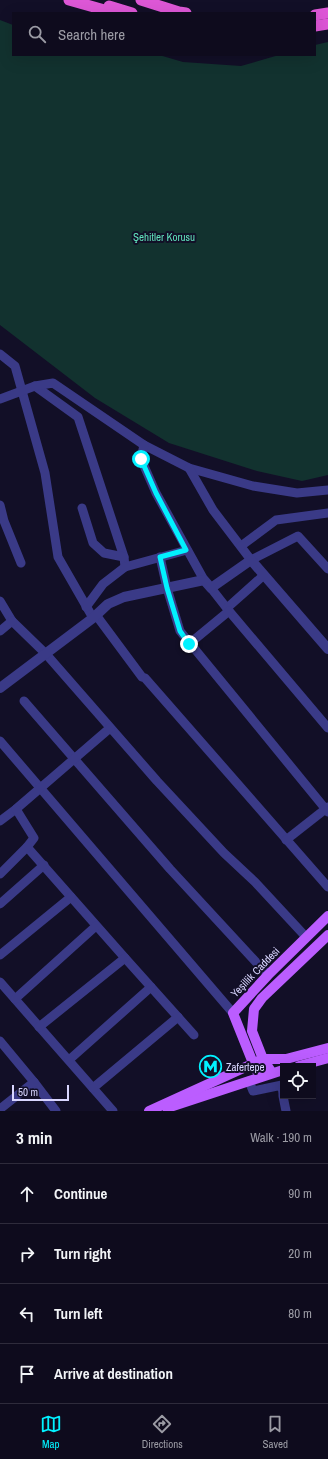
<!DOCTYPE html>
<html lang="en">
<head>
<meta charset="utf-8">
<style>
  :root { --surface:#0e0b1d; --page:#1c192a; --text:#f1f3f6; --muted:#9b9ba4; --line:#2e2b3b; --accent:#02f1ff }
  body { margin:0; font-family:"Archivo Narrow",sans-serif; background:var(--page); color:var(--text) }
  .controls { position:absolute; right:12px; bottom:12px; display:grid; overflow:hidden; border-radius:0px; box-shadow:0 4px 16px #0002 }
  .controls button { width:36px; height:36px; display:grid; place-items:center; padding:0; border:0; border-bottom:1px solid var(--line); background:var(--surface); color:var(--text); font:20px sans-serif }
  .scale { position:absolute; left:12px; bottom:10px; width:57px; box-sizing:border-box; padding-left:4px; border:2px solid #d9d6ff; border-top:0; font-size:11px; line-height:14px; white-space:nowrap; color:#d9d6ff; -webkit-text-stroke:3px #120f27; paint-order:stroke }
  .stop { position:absolute; width:12px; height:12px; margin:-9px; border:3px solid #02f1ff; border-radius:50%; background:#fff }
  .stop.end { background:#02f1ff; border-color:#fff; box-shadow:0 1px 4px #0008 }
  .list { margin:0; padding:0; list-style:none }
  h2 { display:flex; justify-content:space-between; align-items:center; height:52px; margin:0; padding:0 16px; font-size:17px }
  h2 small { font-size:13px; font-weight:400; color:var(--muted) }
  .list li { display:grid; grid-template-columns:26px 1fr auto; gap:12px; align-items:center; box-sizing:border-box; height:60px; padding:0 16px; border-top:1px solid var(--line) }
  .list b { display:block; font-size:15px; white-space:nowrap }
  .list em { font-size:13px; font-style:normal; color:var(--muted) }
  .icon { flex:none; width:22px; height:22px; fill:none; stroke:currentColor; stroke-width:2; stroke-linecap:round; stroke-linejoin:round }
  .map { position:relative; flex:none; width:328px; height:1111px; overflow:hidden }
  .search { position:absolute; background:var(--surface); box-shadow:0 4px 16px #0002; left:12px; right:12px; top:12px; height:44px; display:flex; align-items:center; gap:10px; box-sizing:border-box; padding:0 14px; border-radius:0px; color:var(--muted); font-size:15px }
  .sheet { height:292px; background:var(--surface) }
  nav { display:flex; justify-content:space-around; align-items:center; box-sizing:border-box; height:56px; border-top:1px solid var(--line); background:var(--surface); font-size:11px; color:var(--muted) }
  nav a { display:grid; justify-items:center; gap:2px }
  nav .on { color:var(--accent) }
  .map>svg:first-child { display:block }
  .green { fill:#12322f }
  .lines { fill:none; stroke-linecap:round; stroke-linejoin:round }
  .minor { stroke:#3a3a87; stroke-width:9 }
  .tertiary { stroke:#3a3a87; stroke-width:10 }
  .primary { stroke:#bb5dff; stroke-width:10 }
  .trunk { stroke:#dd57d6; stroke-width:11 }
  .route { stroke:#02f1ff; stroke-width:5 }
  .labels { text-anchor:middle; stroke-width:4; stroke-linejoin:round; paint-order:stroke }
  .park-label { font-size:11px; fill:#60e1bb; stroke:#120f27 }
  .street-label { font-size:11px; fill:#d9d6ff; stroke:#120f27 }
  .poi-label { font-size:11px; fill:#d9d6ff; stroke:#120f27; text-anchor:start }
</style>
</head>
<body>
<div class="map">
<svg width="328" height="1111" viewBox="0 0 328 1111">
  <rect width="100%" height="100%" fill="#120f27"/>
  <path class="green" d="M0 20 13 25V55H159L183 62 241 66 279 55H315V45L328 42V475L302 481 257 471 169 443 95 398 0 325Z"/>
  <g class="lines">
    <g class="minor">
      <path d="M0 354 15 366 45 473 58 557 93 618"/>
      <path d="M35 386 78 417 124 557 125 567"/>
      <path d="M0 399 35 386 53 383 144 445 189 468 253 486 297 493 328 490"/>
      <path d="M144 445 141 459 156 493 204 580"/>
      <path d="M189 468 213 510 251 560 298 536 328 569"/>
      <path d="M0 505 4 521 21 563"/>
      <path d="M82 508 93 543 104 553 124 557"/>
      <path d="M241 546 276 520 328 513"/>
      <path d="M160 557 167 588 180 631 328 812"/>
      <path d="M211 588 229 611 328 728"/>
      <path d="M0 601 12 621 46 654 157 781 224 853 255 882 306 937"/>
      <path d="M86 607 103 584 125 567 187 550"/>
      <path d="M227 608 264 575"/>
      <path d="M96 615 142 677 145 678 328 887"/>
      <path d="M0 631 12 621"/>
      <path d="M189 644 229 611"/>
      <path d="M24 701 170 869 268 975"/>
      <path d="M0 741 233 1013"/>
      <path d="M0 821 16 809 110 728"/>
      <path d="M286 840 328 807"/>
      <path d="M27 847 125 958 194 1035"/>
      <path d="M0 874 27 847 34 838 16 809"/>
      <path d="M0 904 44 865"/>
      <path d="M0 955 71 897"/>
      <path d="M0 982 113 1111"/>
      <path d="M15 999 96 926"/>
      <path d="M39 1027 125 958"/>
      <path d="M0 1041 34 1082 56 1111"/>
      <path d="M69 1060 151 987"/>
      <path d="M249 1081 253 1091 282 1085 283 1094"/>
      <path d="M93 1088 178 1017"/>
      <path d="M283 1096 286 1111"/>
      <path d="M0 1109 34 1082"/>
    </g>
    <path class="tertiary" d="M0 688 93 618 108 604 124 597 204 580 211 588 251 560 328 649"/>
    <g class="primary">
      <path d="M299 1066 328 1058"/>
      <path d="M272 1073 263 1059 252 1031 254 1009 262 998 328 935"/>
      <path d="M260 1077 253 1063 233 1013 268 975 328 916"/>
      <path d="M167 1108 283 1070"/>
      <path d="M149 1111 263 1059H286L328 1048"/>
    </g>
    <g class="trunk">
      <path d="M69 0 115 13"/>
      <path d="M141 0 179 12 186 13"/>
      <path d="M109 6 132 13"/>
      <path d="M315 15 328 13"/>
      <path d="M315 26 328 24"/>
    </g>
  </g>
  <g class="lines">
    <path class="route" d="M141 459 156 493 186 550 160 557 167 588 180 631 189 644"/>
  </g>
  <defs>
    <symbol id="metro-ring" viewBox="-11 -11 22 22"><circle r="9.5" fill="#120f27" stroke="#02f1ff" stroke-width="1.5"/><path d="M-5.5 5V-5H-3L0 0L3-5H5.5V5H3V-.5L0 4L-3-.5V5Z" fill="#02f1ff"/></symbol>
  </defs>
  <g fill-rule="evenodd">
    <use href="#metro-ring" x="198" y="1054" width="25" height="25"/>
  </g>
  <g class="labels">
    <g class="park-label">
      <text x="164" y="241">Şehitler Korusu</text>
    </g>
    <g class="street-label">
      <text transform="translate(255 972) rotate(-46)" y="4">Yeşillik Caddesi</text>
    </g>
    <g class="poi-label">
      <text x="226" y="1071">Zafertepe</text>
    </g>
  </g>
</svg>
<div class="controls">
<button><svg class="icon" aria-label="locate" viewBox="0 0 24 24"><circle cx="12" cy="12" r="6"/><path d="M12 2v4M12 18v4M2 12h4M18 12h4"/></svg></button>
</div>
<div class="scale">50 m</div>
<div class="stop" style="left:141px;top:459px"></div>
<div class="stop end" style="left:189px;top:644px"></div>
<div class="search"><svg class="icon" aria-label="search" viewBox="0 0 24 24"><circle cx="10" cy="10" r="6"/><path d="M15 15l6 6"/></svg>Search here</div>
</div>
<section class="sheet">
<h2>3 min<small>Walk · 190 m</small></h2>
<ul class="list">
<li><svg class="icon" aria-label="ahead" viewBox="0 0 24 24"><path d="M12 20V5M6 11l6-6 6 6"/></svg><div><b>Continue</b></div><em>90 m</em></li>
<li><svg class="icon" aria-label="right" viewBox="0 0 24 24"><path d="M7 20v-9h11M14 6l5 5-5 5"/></svg><div><b>Turn right</b></div><em>20 m</em></li>
<li><svg class="icon" aria-label="left" viewBox="0 0 24 24"><path d="M17 20v-9H6M10 6l-5 5 5 5"/></svg><div><b>Turn left</b></div><em>80 m</em></li>
<li><svg class="icon" aria-label="arrive" viewBox="0 0 24 24"><path d="M6 21V4h12l-3 4 3 4H6"/></svg><div><b>Arrive at destination</b></div></li>
</ul>
</section>
<nav>
<a class="on"><svg class="icon" aria-label="map" viewBox="0 0 24 24"><path d="M3 6l6-2 6 2 6-2v14l-6 2-6-2-6 2zM9 4v14M15 6v14"/></svg>Map</a>
<a><svg class="icon" aria-label="directions" viewBox="0 0 24 24"><path d="M12 3l9 9-9 9-9-9zM9 14v-3h6M13 9l2 2-2 2"/></svg>Directions</a>
<a><svg class="icon" aria-label="saved" viewBox="0 0 24 24"><path d="M7 4h10v16l-5-4-5 4z"/></svg>Saved</a>
</nav>
</body>
</html>
